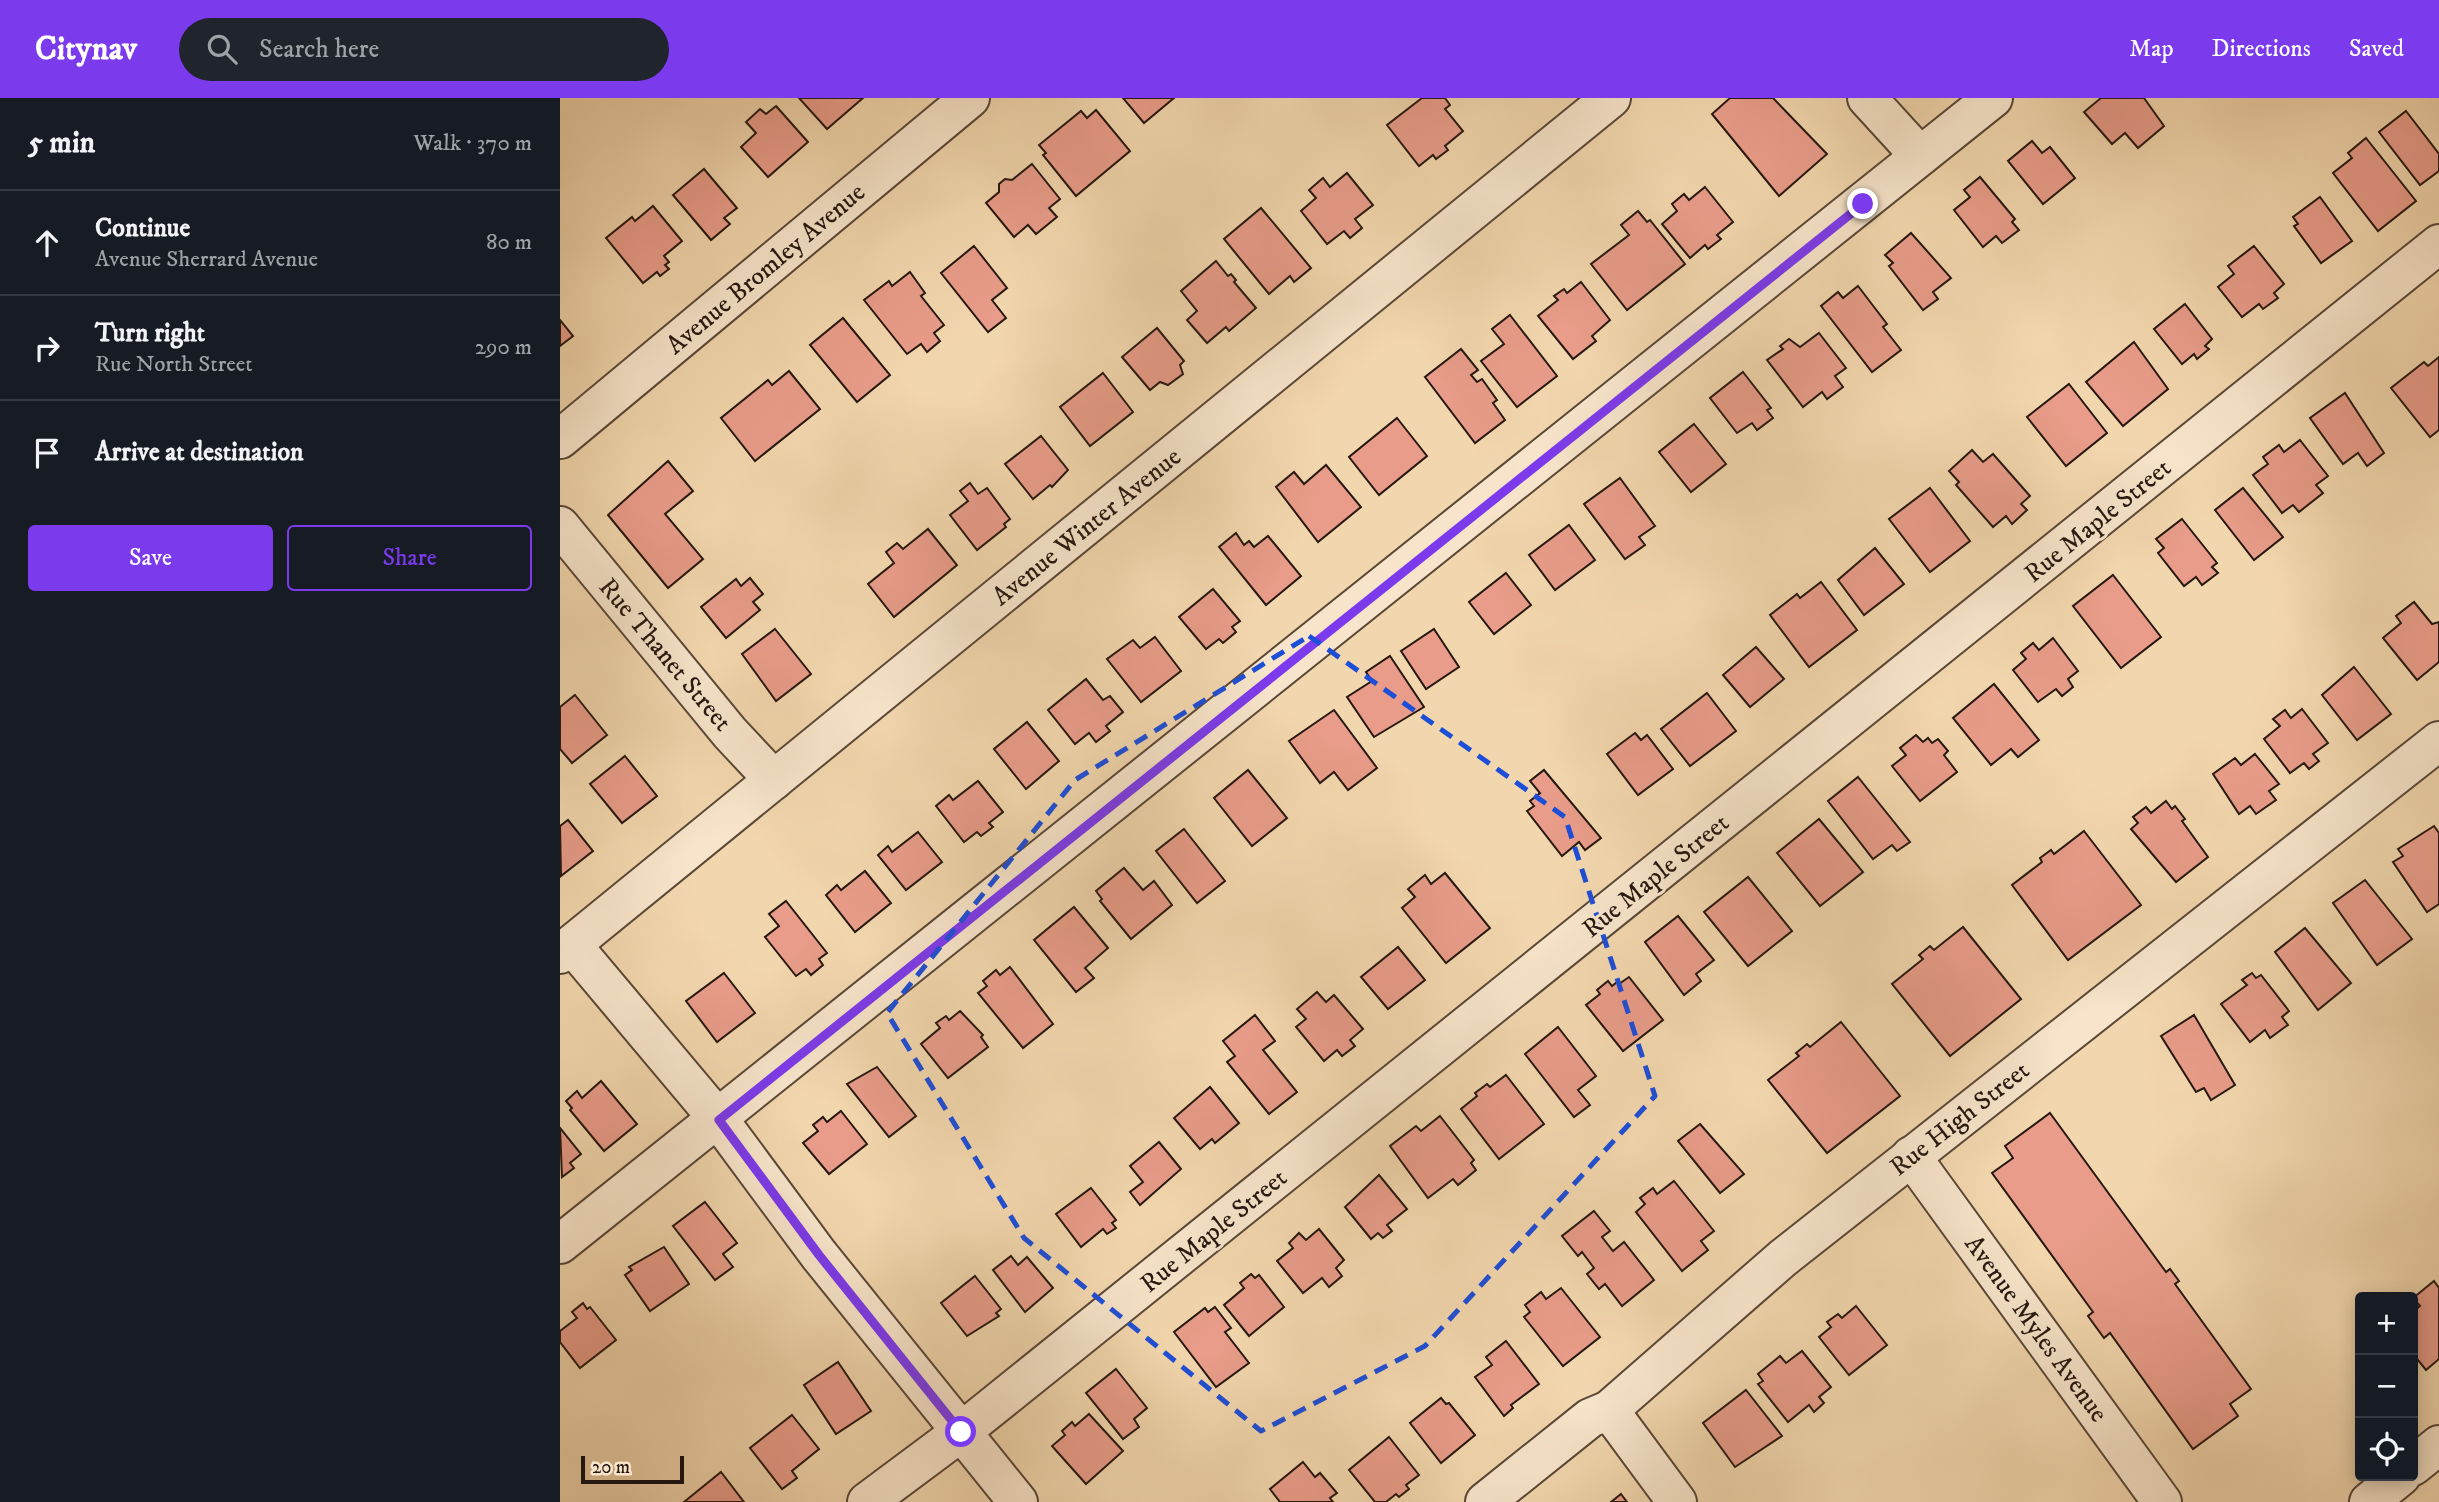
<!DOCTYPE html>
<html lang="en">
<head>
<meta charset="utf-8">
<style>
  :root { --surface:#171b24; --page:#20242c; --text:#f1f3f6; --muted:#9ea1a6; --line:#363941; --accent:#7c3aed }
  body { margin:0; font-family:"IM FELL DW Pica",serif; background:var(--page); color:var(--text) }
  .controls { position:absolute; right:21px; bottom:21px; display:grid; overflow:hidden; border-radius:7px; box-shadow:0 4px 18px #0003 }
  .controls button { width:63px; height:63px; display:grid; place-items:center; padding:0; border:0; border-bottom:2px solid var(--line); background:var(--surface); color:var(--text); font:35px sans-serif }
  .scale { position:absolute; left:21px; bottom:18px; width:103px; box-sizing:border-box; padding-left:7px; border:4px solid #261710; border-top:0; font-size:19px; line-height:24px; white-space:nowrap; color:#261710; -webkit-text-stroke:5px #f7e4ca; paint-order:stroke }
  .stop { position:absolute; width:21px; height:21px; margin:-16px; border:5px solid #7c3aed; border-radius:50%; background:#fff }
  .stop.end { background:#7c3aed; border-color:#fff; box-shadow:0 2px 7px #0008 }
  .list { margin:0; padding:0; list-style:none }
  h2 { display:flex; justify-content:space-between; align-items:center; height:91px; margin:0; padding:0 28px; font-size:30px }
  h2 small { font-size:23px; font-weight:400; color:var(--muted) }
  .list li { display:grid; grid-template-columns:46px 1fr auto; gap:21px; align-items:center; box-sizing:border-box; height:105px; padding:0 28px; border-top:2px solid var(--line) }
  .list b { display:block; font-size:26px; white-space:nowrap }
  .list p { margin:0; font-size:23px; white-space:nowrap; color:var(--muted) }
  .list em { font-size:23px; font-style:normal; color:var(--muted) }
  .actions { display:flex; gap:14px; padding:21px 28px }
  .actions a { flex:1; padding:16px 0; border:2px solid var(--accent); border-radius:7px; text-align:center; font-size:24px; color:var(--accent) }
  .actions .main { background:var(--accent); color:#fff }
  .icon { flex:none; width:38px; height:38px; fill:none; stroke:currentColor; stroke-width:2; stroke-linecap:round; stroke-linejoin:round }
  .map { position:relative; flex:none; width:1879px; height:1404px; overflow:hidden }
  header { display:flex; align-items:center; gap:42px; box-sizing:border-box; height:98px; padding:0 35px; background:var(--accent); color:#fff }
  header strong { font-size:33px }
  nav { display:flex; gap:38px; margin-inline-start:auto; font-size:24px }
  .search { width:490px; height:63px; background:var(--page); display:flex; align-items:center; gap:18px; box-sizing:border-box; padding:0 24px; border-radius:38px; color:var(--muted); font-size:26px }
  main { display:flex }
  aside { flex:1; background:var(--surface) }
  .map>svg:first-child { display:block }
  .building { fill:#e89c89; stroke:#261710; stroke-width:2 }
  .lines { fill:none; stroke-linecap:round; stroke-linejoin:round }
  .minor-casing { stroke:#594737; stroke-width:42 }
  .minor { stroke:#f7e4ca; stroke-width:38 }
  .route { stroke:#7c3aed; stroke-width:9 }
  .marked { fill:none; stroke:#1d4ed8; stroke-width:5; stroke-dasharray:14 9; stroke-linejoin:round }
  .labels { text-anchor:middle; stroke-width:6; stroke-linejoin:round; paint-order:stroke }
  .street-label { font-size:26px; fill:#261710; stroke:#f7e4ca }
</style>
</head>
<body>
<header>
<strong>Citynav</strong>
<div class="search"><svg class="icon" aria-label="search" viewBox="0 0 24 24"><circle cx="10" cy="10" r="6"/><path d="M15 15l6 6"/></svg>Search here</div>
<nav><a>Map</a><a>Directions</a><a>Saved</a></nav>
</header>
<main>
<aside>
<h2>5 min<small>Walk · 370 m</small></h2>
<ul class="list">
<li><svg class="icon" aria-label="ahead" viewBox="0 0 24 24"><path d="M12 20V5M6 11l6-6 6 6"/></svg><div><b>Continue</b><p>Avenue Sherrard Avenue</p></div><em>80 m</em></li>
<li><svg class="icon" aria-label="right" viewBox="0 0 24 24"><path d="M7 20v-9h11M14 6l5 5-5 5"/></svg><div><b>Turn right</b><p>Rue North Street</p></div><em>290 m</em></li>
<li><svg class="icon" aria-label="arrive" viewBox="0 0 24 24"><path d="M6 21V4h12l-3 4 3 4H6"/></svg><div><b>Arrive at destination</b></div></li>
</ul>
<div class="actions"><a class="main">Save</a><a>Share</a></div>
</aside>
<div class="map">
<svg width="1879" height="1404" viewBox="0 0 1879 1404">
  <rect width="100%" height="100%" fill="#f2d6ad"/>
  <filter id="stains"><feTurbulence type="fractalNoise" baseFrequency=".00286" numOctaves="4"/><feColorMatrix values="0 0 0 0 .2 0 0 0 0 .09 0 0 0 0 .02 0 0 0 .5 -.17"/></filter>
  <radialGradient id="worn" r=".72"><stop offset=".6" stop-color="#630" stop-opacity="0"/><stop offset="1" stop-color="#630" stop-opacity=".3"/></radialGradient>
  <g class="building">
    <path d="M239 0H303L267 31Z"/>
    <path d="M563 0H614L584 25Z"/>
    <path d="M862 0H885L890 7 885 11 903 33 885 48 888 52 876 61 873 57 859 68 827 27Z"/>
    <path d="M1170 0H1213L1267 56 1219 98 1152 16Z"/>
    <path d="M1541 0H1584L1604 28 1578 50 1565 35 1552 46 1524 14Z"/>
    <path d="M216 8 248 44 208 79 181 49 196 35 186 24 200 11 206 16Z"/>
    <path d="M536 12 570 53 516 98 483 57 486 55 479 47 521 13 527 20Z"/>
    <path d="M1846 13 1879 56V73L1860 87 1819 34Z"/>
    <path d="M1806 40 1856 103 1818 133 1773 75 1792 60 1788 55Z"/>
    <path d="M1472 43 1482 55 1490 49 1515 80 1483 106 1448 63Z"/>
    <path d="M472 66 500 101 489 110 497 119 476 136 468 127 454 139 426 105 439 94V86L445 81 452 82Z"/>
    <path d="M144 71 177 110 164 120 170 126 151 142 113 97Z"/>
    <path d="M787 75 813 107 795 121 802 130 790 140 784 133 767 146 741 113 756 100 749 92 763 80 770 89Z"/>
    <path d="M1420 79 1455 121 1452 124 1459 132 1442 145 1436 138 1423 149 1394 112 1410 99 1404 92Z"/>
    <path d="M1145 89 1173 124 1157 137 1161 141 1148 151 1145 147 1130 160 1102 126 1117 113 1112 106 1124 96 1129 102Z"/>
    <path d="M1760 99 1792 143 1761 165 1734 128 1738 126 1733 119Z"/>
    <path d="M93 108 122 143 104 158 109 164 105 167 109 171 100 178 97 174 83 185 46 140 72 119 75 123Z"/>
    <path d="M701 110 751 170 734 184 730 178 709 196 664 141Z"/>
    <path d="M1078 113 1087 124 1090 122 1125 166 1067 212 1031 166 1069 137 1061 127Z"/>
    <path d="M1351 135 1391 180 1373 194 1378 201 1363 212 1329 168 1333 165 1325 157Z"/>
    <path d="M414 148 447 190 432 202 446 220 428 234 381 175Z"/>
    <path d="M1694 148 1724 186 1714 195 1718 200 1703 211 1699 206 1682 219 1658 189 1674 176 1668 168Z"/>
    <path d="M656 163 668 178 671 176 676 182 674 184 696 210 669 233 666 229 647 245 627 222 637 213 621 193Z"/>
    <path d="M350 174 365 195 361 198 384 227 374 235 380 243 367 254 361 246 347 256 304 202 329 183 332 188Z"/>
    <path d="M1021 184 1050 222 1032 238 1036 243 1013 261 978 218 998 202 994 198 1004 191 1007 195Z"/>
    <path d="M1298 188 1327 226 1323 229 1341 252 1312 274 1261 208 1278 194 1283 200Z"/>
    <path d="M1625 206 1652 241 1645 248 1649 251 1637 261 1634 256 1622 266 1594 231Z"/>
    <path d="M950 217 997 278 957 309 921 263 944 246 932 231Z"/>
    <path d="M283 220 330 277 297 304 250 247Z"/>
    <path d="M0 222 13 238 0 248Z"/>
    <path d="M597 230 624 263 620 267 623 276 608 287 600 284 590 292 562 259Z"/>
    <path d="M1259 235 1286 270 1275 278 1283 289 1267 301 1262 294 1243 309 1207 262 1223 251 1220 248 1229 241 1240 249Z"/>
    <path d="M1574 244 1608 291 1563 328 1526 284Z"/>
    <path d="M901 251 918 272 911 277 917 284 922 281 937 302 933 305 945 322 915 345 865 279Z"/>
    <path d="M1879 259V332L1870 339 1831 290 1864 264 1868 268Z"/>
    <path d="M229 273 260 311 195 363 161 320 208 282 212 287Z"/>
    <path d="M1183 274 1211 310 1207 312 1213 320 1197 332 1192 325 1177 335 1150 300Z"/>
    <path d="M543 275 573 314 530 348 500 309Z"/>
    <path d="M1509 286 1547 335 1506 368 1467 319Z"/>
    <path d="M1785 295 1824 355 1807 368 1798 355 1783 366 1750 320Z"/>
    <path d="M837 320 867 358 819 397 789 359Z"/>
    <path d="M1134 326 1166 366 1131 394 1099 354Z"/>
    <path d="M481 338 508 372 492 389 490 387 473 401 445 366Z"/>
    <path d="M1740 342 1768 378 1756 387 1763 395 1739 414 1733 407 1722 415 1693 377 1708 366 1703 359 1719 347 1724 354Z"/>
    <path d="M1412 352 1423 364 1433 356 1470 398 1461 406 1467 412 1452 426 1446 418 1433 429 1396 387 1399 384 1389 373Z"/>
    <path d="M108 363 133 393 105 416 143 461 108 490 48 417Z"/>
    <path d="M766 367 801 409 758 444 716 389 734 374 744 386Z"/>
    <path d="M1060 380 1095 428 1079 439 1085 447 1065 461 1024 406Z"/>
    <path d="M410 385 418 396 427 390 450 421 444 426 446 429 417 452 390 417 408 403 400 393Z"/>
    <path d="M1370 390 1410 443 1370 474 1329 421Z"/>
    <path d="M1683 390 1723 439 1694 462 1655 412Z"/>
    <path d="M1622 421 1657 465 1652 469 1658 475 1642 487 1636 479 1624 488 1598 455 1604 450 1596 441Z"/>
    <path d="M1009 427 1035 462 995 492 969 457Z"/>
    <path d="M368 431 397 467 334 519 308 486 334 465 326 454 337 445 343 451Z"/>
    <path d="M676 435 684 447 689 443 694 449 708 438 741 478 706 507 659 449Z"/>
    <path d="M1315 450 1344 486 1304 517 1278 482Z"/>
    <path d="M946 475 971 507 934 536 909 504Z"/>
    <path d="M1553 477 1601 539 1561 570 1513 508Z"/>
    <path d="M190 480 203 496 193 504 200 512 166 540 141 509 176 481 181 488Z"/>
    <path d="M1261 484 1297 532 1249 569 1210 517 1237 496 1240 500Z"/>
    <path d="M653 491 680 523 672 529 676 534 663 545 659 541 646 551 619 519Z"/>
    <path d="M1854 504 1872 526 1879 524V564L1857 582 1823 540 1841 525 1836 518Z"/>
    <path d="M215 531 251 576 216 603 182 556Z"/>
    <path d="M874 531 899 569 866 591 841 553Z"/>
    <path d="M595 539 621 573 581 604 547 561 573 542 580 550Z"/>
    <path d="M1493 540 1518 573 1508 581 1513 589 1502 598 1496 591 1478 604 1453 572 1466 561 1461 555 1473 545 1479 552Z"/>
    <path d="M1196 549 1224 581 1190 609 1163 577Z"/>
    <path d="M830 558 864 609 814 639 787 599 812 583 806 574Z"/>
    <path d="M1794 569 1831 616 1797 642 1762 597Z"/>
    <path d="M526 581 543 602 550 598 563 614 546 628 550 633 536 644 529 635 515 646 488 612Z"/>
    <path d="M1434 586 1479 642 1458 659 1451 651 1431 667 1393 620Z"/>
    <path d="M1147 595 1176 633 1130 668 1101 631Z"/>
    <path d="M15 597 47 637 12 665 0 651V609Z"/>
    <path d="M1742 611 1768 645 1753 656 1759 663 1749 671 1744 665 1730 675 1704 641 1720 628 1713 621 1725 612 1731 620Z"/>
    <path d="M774 612 817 670 788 692 774 674 760 685 729 643Z"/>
    <path d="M467 624 499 663 466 691 434 651Z"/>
    <path d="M1075 635 1081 642 1087 637 1113 671 1078 697 1047 656Z"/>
    <path d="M1356 637 1363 644 1368 640 1372 645 1378 641 1388 653 1384 657 1397 674 1360 703 1332 668 1346 657 1340 650Z"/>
    <path d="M1695 656 1719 686 1709 693 1716 702 1696 716 1690 708 1679 716 1653 676 1675 660 1681 667Z"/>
    <path d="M65 658 97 698 62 725 30 686Z"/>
    <path d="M688 672 727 720 692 748 654 700Z"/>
    <path d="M984 672 1041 740 1025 752 1019 744 1002 758 967 713 974 708 970 703 980 695 970 683Z"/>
    <path d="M1298 679 1350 744 1337 753 1332 747 1313 761 1268 703Z"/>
    <path d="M418 683 443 714 429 725 433 729 421 738 417 734 404 744 376 708 389 697 393 702Z"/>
    <path d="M1606 703 1612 711 1615 708 1625 721 1622 723 1648 759 1616 784 1571 731 1578 725 1573 719 1586 709 1591 715Z"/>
    <path d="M1259 721 1303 774 1260 808 1217 755Z"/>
    <path d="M8 722 33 753 1 778 0 728Z"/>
    <path d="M1874 728 1879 735V806L1867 814 1833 764 1843 758 1838 751Z"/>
    <path d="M624 731 665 783 637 805 596 753Z"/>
    <path d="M1524 733 1581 807 1508 862 1452 787 1482 764 1480 760 1491 752 1494 756Z"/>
    <path d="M358 734 382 764 346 792 318 757 328 748 332 754Z"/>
    <path d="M564 770 583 792 594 783 612 807 571 841 540 803 542 801 536 793Z"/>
    <path d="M305 773 331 805 295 834 266 797 277 787 281 792Z"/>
    <path d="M885 775 930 830 886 865 842 810 855 799 848 791 865 777 871 786Z"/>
    <path d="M1188 779 1232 833 1188 868 1144 814Z"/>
    <path d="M1805 782 1852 841 1817 867 1773 805Z"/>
    <path d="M226 803 267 855 259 861 263 867 251 877 246 871 236 878 205 839 219 828 209 816Z"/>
    <path d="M514 809 548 850 525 870 534 880 516 894 474 842Z"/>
    <path d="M1118 818 1154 862 1136 876 1141 883 1124 897 1085 844Z"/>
    <path d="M1403 829 1461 901 1390 958 1332 886 1363 861 1359 857 1370 848 1374 852Z"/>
    <path d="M1745 830 1791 885 1758 912 1715 854Z"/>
    <path d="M838 849 865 882 828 911 801 879Z"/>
    <path d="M450 869 493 926 463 950 418 895 427 888 423 883 436 872 440 877Z"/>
    <path d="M164 875 195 915 157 944 126 903Z"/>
    <path d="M1692 875 1696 880 1701 877 1729 913 1722 919 1728 927 1725 929 1710 940 1705 932 1690 944 1661 906 1687 887 1682 882Z"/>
    <path d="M1069 879 1103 922 1063 953 1026 907 1040 896 1037 892 1048 883 1052 888 1057 884 1059 886Z"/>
    <path d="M757 894 766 904 774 897 803 931 790 942 795 948 782 958 777 952 764 963 736 929 746 921 737 911Z"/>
    <path d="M400 913 423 937 421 939 428 949 388 980 361 946 380 930 376 925 386 918 389 922Z"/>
    <path d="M695 917 715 943 703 952 737 994 709 1016 667 964 675 958 663 943Z"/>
    <path d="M1634 917 1675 987 1651 1002 1644 990 1636 994 1601 938Z"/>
    <path d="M1281 924 1340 998 1267 1055 1208 982 1239 958 1236 955 1247 946 1250 949Z"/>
    <path d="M998 929 1036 978 1018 992 1030 1007 1014 1019 965 956Z"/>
    <path d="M317 969 356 1018 329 1039 287 986Z"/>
    <path d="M946 977 984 1026 939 1061 901 1011 917 998 915 995 927 986 930 989Z"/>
    <path d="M41 983 77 1026 44 1053 10 1012 12 1010 6 1003 17 993 22 1000Z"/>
    <path d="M650 989 679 1025 655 1045 652 1041 640 1051 614 1020Z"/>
    <path d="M281 1013 307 1046 269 1076 243 1045 258 1033 253 1027 263 1019 267 1024Z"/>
    <path d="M1490 1015 1606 1174 1610 1171 1619 1183 1615 1186 1691 1291 1670 1306 1678 1318 1633 1351 1550 1235 1544 1240 1528 1218 1533 1214 1432 1075 1453 1060 1445 1048Z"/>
    <path d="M880 1018 914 1062 911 1065 916 1072 898 1087 893 1081 868 1100 830 1048 856 1028 861 1033Z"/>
    <path d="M1140 1026 1184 1076 1160 1095 1118 1043Z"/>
    <path d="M0 1030 21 1056 10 1065 14 1070 2 1079Z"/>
    <path d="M599 1044 621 1071 580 1107 570 1094 583 1084 570 1068Z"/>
    <path d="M819 1077 847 1111 827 1127 832 1133 823 1140 818 1135 811 1141 785 1109Z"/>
    <path d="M1114 1083 1154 1133 1141 1143 1148 1152 1122 1173 1076 1114 1085 1106 1080 1100 1093 1090 1097 1096Z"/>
    <path d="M531 1090 556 1122 552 1125 556 1130 547 1136 543 1131 521 1149 496 1116Z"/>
    <path d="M145 1104 177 1145 163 1156 173 1169 155 1182 113 1128Z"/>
    <path d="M1034 1113 1050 1133 1042 1139 1053 1153 1064 1144 1094 1182 1062 1208 1045 1186 1039 1191 1027 1176 1034 1170 1022 1154 1018 1158 1002 1138Z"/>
    <path d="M759 1131 784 1162 776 1170 782 1178 769 1189 762 1180 743 1195 717 1163 733 1150 729 1145 739 1135 746 1142Z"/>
    <path d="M104 1149 129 1186 90 1213 65 1177 72 1172 69 1169Z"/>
    <path d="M451 1158 458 1167 467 1159 493 1190 465 1214 433 1172Z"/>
    <path d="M691 1176 695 1180 699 1177 724 1209 689 1238 664 1207 684 1190 680 1185Z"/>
    <path d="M415 1178 441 1211 436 1215 439 1218 407 1238 381 1205Z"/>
    <path d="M1874 1183 1879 1190V1261L1866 1272 1853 1256V1214L1860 1208 1853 1200Z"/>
    <path d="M1001 1190 1040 1239 1003 1268 964 1219 970 1214 965 1207 981 1194 986 1201Z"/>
    <path d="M23 1205 27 1211 30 1209 56 1242 20 1270 0 1244V1233L17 1220 12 1214Z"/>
    <path d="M1296 1208 1327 1247 1289 1277 1259 1239 1271 1229 1267 1224 1278 1216 1282 1220Z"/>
    <path d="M655 1209 671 1230 665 1234 689 1265 656 1289 614 1234 645 1210 648 1214Z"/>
    <path d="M946 1243 979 1286 951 1307 953 1310 944 1318 915 1279 932 1267 926 1259Z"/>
    <path d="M1242 1253 1271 1289 1259 1299 1264 1305 1254 1314 1249 1307 1228 1324 1198 1286 1203 1283 1198 1276 1220 1258 1226 1265Z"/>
    <path d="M278 1264 311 1313 276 1336 244 1287Z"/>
    <path d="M556 1271 587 1310 574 1321 579 1329 563 1341 526 1295Z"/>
    <path d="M1186 1292 1222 1338 1175 1369 1143 1325Z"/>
    <path d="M881 1300 886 1306 889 1305 915 1337 881 1365 850 1325Z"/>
    <path d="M529 1316 563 1353 526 1386 492 1348 505 1337 502 1333 512 1324 515 1328Z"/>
    <path d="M232 1317 259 1351 232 1373 237 1380 222 1391 190 1350Z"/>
    <path d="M829 1339 859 1377 846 1387 849 1391 839 1399 836 1396 826 1404H815L789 1372Z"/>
    <path d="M743 1364 755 1379 760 1375 777 1395 770 1400 773 1404H720L710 1391Z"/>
    <path d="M161 1374 184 1404H124Z"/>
    <path d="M1061 1396 1067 1404H1051Z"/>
  </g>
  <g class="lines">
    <defs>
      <g id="minor">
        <path d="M1307 0 1360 58"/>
        <path d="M0 341 410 0"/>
        <path d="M0 428 170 635 214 682"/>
        <path d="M12 847 159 1022 259 1157 458 1404"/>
        <path d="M0 856 1051 0"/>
        <path d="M1351 1058 1602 1404"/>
        <path d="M0 1146 1433 0"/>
        <path d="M1049 1312 1117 1404"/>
        <path d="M1853 1368 1879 1347"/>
        <path d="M307 1404 401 1334 1879 146"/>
        <path d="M925 1404 1030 1320 1049 1312 1223 1160 1879 643"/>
        <path d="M1809 1404 1841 1378"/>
      </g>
    </defs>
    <use href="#minor" class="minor-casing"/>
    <use href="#minor" class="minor"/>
  </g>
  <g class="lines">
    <path class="route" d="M401 1334 259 1157 159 1022 1303 106"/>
  </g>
  <path class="marked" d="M749 538 1005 719 1095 998 865 1248 701 1333 464 1140 327 915 515 682Z"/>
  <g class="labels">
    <g class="street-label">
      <text transform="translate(205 170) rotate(-40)" y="9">Avenue Bromley Avenue</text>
      <text transform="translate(1537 422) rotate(-39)" y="9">Rue Maple Street</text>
      <text transform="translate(526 428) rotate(-39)" y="9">Avenue Winter Avenue</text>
      <text transform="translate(106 556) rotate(50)" y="9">Rue Thanet Street</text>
      <text transform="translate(1095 777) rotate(-39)" y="9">Rue Maple Street</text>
      <text transform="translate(1399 1020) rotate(-38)" y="9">Rue High Street</text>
      <text transform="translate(653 1132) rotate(-39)" y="9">Rue Maple Street</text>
      <text transform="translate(1477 1230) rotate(54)" y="9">Avenue Myles Avenue</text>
    </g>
  </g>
  <rect width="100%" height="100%" filter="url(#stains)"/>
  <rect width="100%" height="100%" fill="url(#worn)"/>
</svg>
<div class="controls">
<button>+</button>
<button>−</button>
<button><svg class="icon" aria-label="locate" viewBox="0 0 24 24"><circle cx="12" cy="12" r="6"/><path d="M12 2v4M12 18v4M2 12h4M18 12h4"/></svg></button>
</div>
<div class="scale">20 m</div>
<div class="stop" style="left:401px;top:1334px"></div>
<div class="stop end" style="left:1303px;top:106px"></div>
</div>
</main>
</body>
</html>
